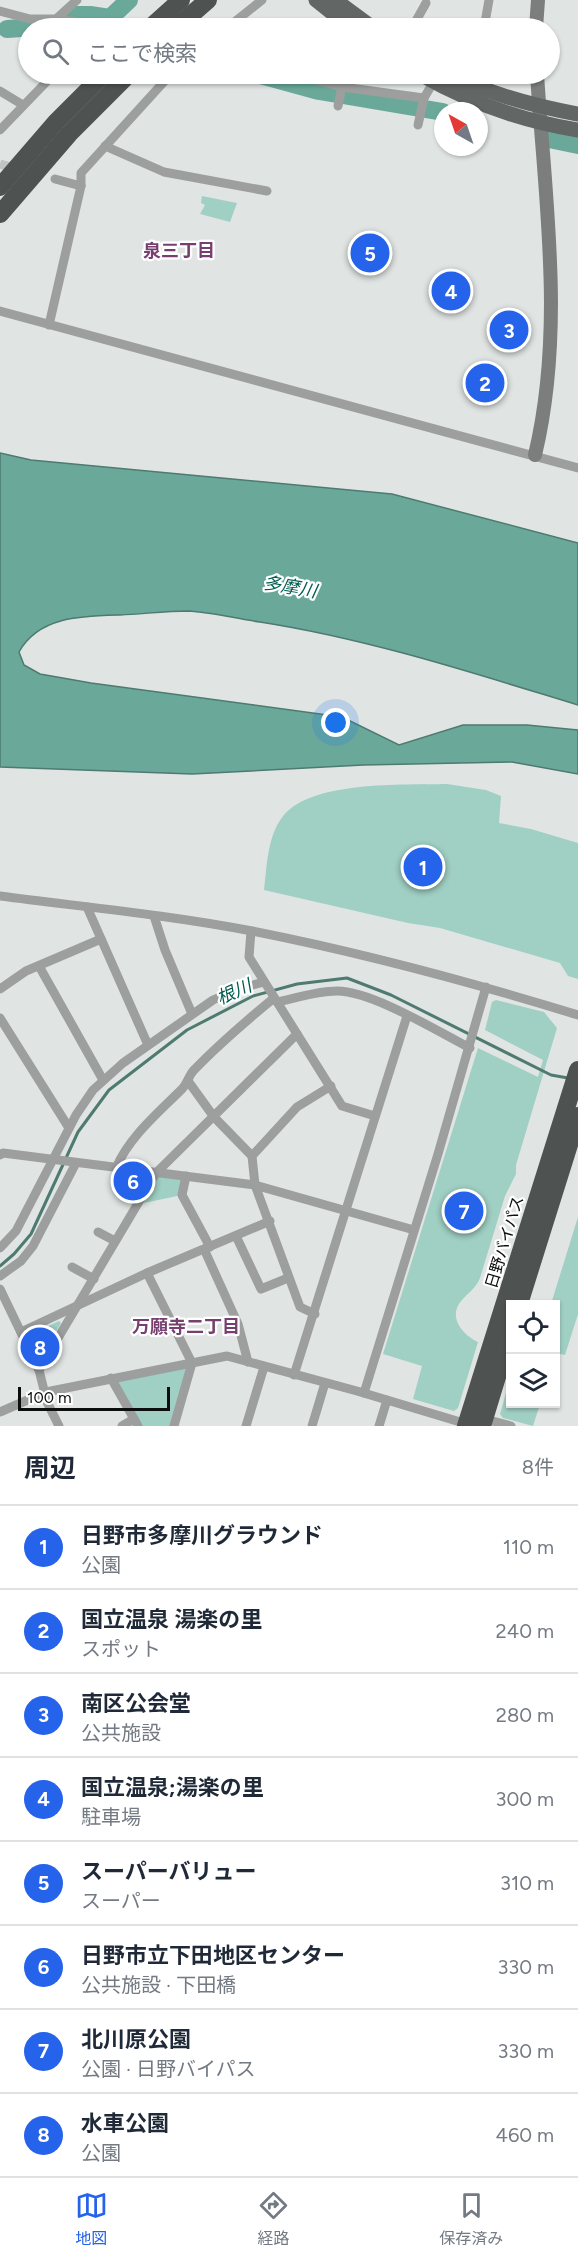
<!DOCTYPE html>
<html lang="ja">
<head>
<meta charset="utf-8">
<style>
  :root { --surface:#fff; --page:#f6f6f7; --text:#1f2937; --muted:#747a83; --line:#e0e1e3; --accent:#2563eb }
  body { margin:0; font-family:Figtree,"Noto Sans JP",sans-serif; background:var(--page); color:var(--text) }
  .controls { position:absolute; right:18px; bottom:18px; display:grid; overflow:hidden; border-radius:0px; box-shadow:0 2px 4px #0004 }
  .controls button { width:54px; height:54px; display:grid; place-items:center; padding:0; border:0; border-bottom:2px solid var(--line); background:var(--surface); color:var(--text); font:30px sans-serif }
  .compass { position:absolute; left:434px; top:102px; width:54px; height:54px; border-radius:50%; background:var(--surface); box-shadow:0 2px 4px #0004; rotate:320deg }
  .scale { position:absolute; left:18px; bottom:15px; width:152px; box-sizing:border-box; padding-left:6px; border:3px solid #0c0d0d; border-top:0; font-size:16px; line-height:21px; white-space:nowrap; color:#0c0d0d; -webkit-text-stroke:4px #fff; paint-order:stroke }
  .you { position:absolute; left:336px; top:723px; width:21px; height:21px; margin:-15px; border:4px solid #fff; border-radius:50%; background:#1a73e8; box-shadow:0 0 0 9px #1a73e833 }
  .badge { display:grid; place-items:center; width:39px; height:39px; border-radius:50%; background:var(--accent); color:#fff; font-size:20px; font-weight:700 }
  .pin { position:absolute; translate:-50% -50%; border:3px solid #fff; box-shadow:0 2px 6px #0006 }
  .list { margin:0; padding:0; list-style:none }
  h2 { display:flex; justify-content:space-between; align-items:center; height:78px; margin:0; padding:0 24px; font-size:26px }
  h2 small { font-size:20px; font-weight:400; color:var(--muted) }
  .list li { display:grid; grid-template-columns:39px 1fr auto; gap:18px; align-items:center; box-sizing:border-box; height:84px; padding:0 24px; border-top:2px solid var(--line) }
  .list b { display:block; font-size:22px; white-space:nowrap }
  .list p { margin:0; font-size:20px; white-space:nowrap; color:var(--muted) }
  .list em { font-size:20px; font-style:normal; color:var(--muted) }
  .icon { flex:none; width:33px; height:33px; fill:none; stroke:currentColor; stroke-width:2; stroke-linecap:round; stroke-linejoin:round }
  .map { position:relative; flex:none; width:578px; height:1426px; overflow:hidden }
  .search { position:absolute; background:var(--surface); box-shadow:0 2px 4px #0004; left:18px; right:18px; top:18px; height:66px; display:flex; align-items:center; gap:15px; box-sizing:border-box; padding:0 21px; border-radius:33px; color:var(--muted); font-size:22px }
  .sheet { height:750px; background:var(--surface) }
  nav { display:flex; justify-content:space-around; align-items:center; box-sizing:border-box; height:84px; border-top:2px solid var(--line); background:var(--surface); font-size:16px; color:var(--muted) }
  nav a { display:grid; justify-items:center; gap:3px }
  nav .on { color:var(--accent) }
  .map>svg:first-child { display:block }
  .green { fill:#a0cfc3 }
  .water { fill:#6aa99a; stroke:#4e7a70; stroke-width:1.5 }
  .lines { fill:none; stroke-linecap:round; stroke-linejoin:round }
  .stream { stroke:#4e7a70; stroke-width:3 }
  .river { stroke:#6aa99a; stroke-width:18 }
  .street-tunnel { stroke:#c0c5c4; stroke-width:9; stroke-dasharray:9 4.5; stroke-linecap:butt }
  .street { stroke:#9d9f9e; stroke-width:9 }
  .secondary { stroke:#7b7e7d; stroke-width:14 }
  .primary { stroke:#626665; stroke-width:15 }
  .highway { stroke:#4e5251; stroke-width:18 }
  .labels { text-anchor:middle; stroke-width:4.5; stroke-linejoin:round; paint-order:stroke }
  .street-label { font-size:16px; fill:#0c0d0d; stroke:#fff }
  .neighbourhood-label { font-size:18px; font-weight:bold; fill:#763f6f; stroke:#fff }
  .water-label { font-size:18px; font-style:italic; fill:#005c4e; stroke:#fff }
</style>
</head>
<body>
<div class="map">
<svg width="578" height="1426" viewBox="0 0 578 1426">
  <rect width="100%" height="100%" fill="#e0e5e4"/>
  <g class="green">
    <path d="M202 196 237 203 230 222 200 214 205 205 201 203Z"/>
    <path d="M447 784 486 790 501 796 499 823 531 829 578 843V979L568 976 560 963 440 928 408 923 264 890C267 867 267 839 281 819 306 780 405 785 447 784Z"/>
    <path d="M496 1000 544 1012 557 1028 516 1165V1174L505 1196 480 1278C476 1288 469 1292 462 1300 447 1316 462 1335 478 1342L458 1408 454 1411 413 1399 422 1366 383 1354 478 1048 538 1077 543 1060 485 1030 492 1002Z"/>
    <path d="M156 1173 186 1176 182 1195 144 1203 140 1198Z"/>
    <path d="M578 1217V1314L565 1355 556 1353V1304H551Z"/>
    <path d="M59 1321 61 1323 40 1358 28 1336Z"/>
    <path d="M192 1363 174 1426H138L111 1378Z"/>
    <path d="M510 1379V1404H540L533 1426 503 1418 500 1414Z"/>
  </g>
  <path class="water" d="M0 453 31 460 392 494 578 543V705C473 673 369 639 260 622 237 619 212 612 188 611 166 611 143 614 120 615 83 616 39 616 19 652L24 665 40 674 91 683 342 717 399 745 463 725H527L578 730V774L512 762 363 765 192 774 0 767Z"/>
  <g class="lines">
    <path class="stream" d="M0 1266 14 1254 31 1234 78 1132 109 1090 187 1030 253 996 297 984 347 978 391 995 551 1075 568 1078"/>
    <g class="river">
      <path d="M75 15H90L110 18 129 0"/>
      <path d="M7 29 51 26"/>
      <path d="M257 74 319 91 443 112"/>
      <path d="M549 139 578 145"/>
    </g>
    <path class="street-tunnel" d="M0 164 18 169"/>
    <g class="street">
      <path d="M0 11 30 19H56L116 28"/>
      <path d="M56 19 77 0"/>
      <path d="M227 28 262 0"/>
      <path d="M412 28 426 3"/>
      <path d="M484 28 489 0"/>
      <path d="M293 74 342 87 424 98 434 81"/>
      <path d="M0 91 23 105"/>
      <path d="M338 106 342 87"/>
      <path d="M418 125 424 98"/>
      <path d="M0 130 54 74"/>
      <path d="M105 146 164 172 267 191"/>
      <path d="M81 186V173L171 74"/>
      <path d="M0 311 578 468"/>
      <path d="M49 325 81 186 55 179"/>
      <path d="M0 896C84 907 169 915 252 931 363 953 471 982 578 1015"/>
      <path d="M87 907 148 1045"/>
      <path d="M154 916 165 950 192 1014"/>
      <path d="M251 931 249 957 342 1106 375 1116"/>
      <path d="M39 966 103 1080"/>
      <path d="M0 989 26 971 101 939"/>
      <path d="M277 1002C296 998 317 991 337 991 372 991 437 1031 470 1048"/>
      <path d="M0 1018 69 1128"/>
      <path d="M188 1081 214 1117 252 1156"/>
      <path d="M0 1155 3 1153 255 1185 414 1230"/>
      <path d="M116 1168C129 1137 159 1112 182 1089 187 1084 189 1075 194 1070 219 1044 246 1021 274 998"/>
      <path d="M186 1176 182 1195 210 1247"/>
      <path d="M98 1232 115 1241"/>
      <path d="M236 1236 261 1289 288 1278"/>
      <path d="M0 1248 16 1231 76 1115 93 1090 123 1063 213 1000 238 989 264 982"/>
      <path d="M204 1249 238 1324 248 1362"/>
      <path d="M72 1267 94 1279"/>
      <path d="M147 1273 192 1363 174 1426"/>
      <path d="M0 1276 21 1261 33 1246 76 1163"/>
      <path d="M0 1289 39 1370 47 1402 59 1426"/>
      <path d="M315 1314 300 1307 255 1185 252 1156 297 1107 331 1086"/>
      <path d="M21 1332 147 1273 270 1221"/>
      <path d="M39 1370 156 1173 297 1034"/>
      <path d="M294 1375 407 1016"/>
      <path d="M111 1378 138 1426"/>
      <path d="M364 1393 438 1154 486 987"/>
      <path d="M0 1412 46 1392 227 1356 357 1391 467 1424"/>
      <path d="M485 1419 511 1426"/>
      <path d="M122 1426 134 1419"/>
      <path d="M246 1426 264 1367"/>
      <path d="M312 1426 325 1383"/>
      <path d="M379 1426 387 1400"/>
    </g>
    <g class="secondary">
      <path d="M536 28 538 0"/>
      <path d="M535 455C565 330 545 200 537 74"/>
    </g>
    <g class="primary">
      <path d="M316 0 351 28"/>
      <path d="M335 0 373 28"/>
      <path d="M420 74C469 102 522 121 578 130"/>
      <path d="M449 74C490 94 533 106 578 114"/>
    </g>
    <g class="highway">
      <path d="M150 28 181 0"/>
      <path d="M176 28 208 0"/>
      <path d="M0 187 56 122 104 74"/>
      <path d="M0 214 69 134 129 74"/>
      <path d="M519 1304 578 1116"/>
      <path d="M466 1426 578 1070"/>
      <path d="M482 1426 510 1334"/>
    </g>
  </g>
  <g class="labels">
    <g class="street-label">
      <text transform="translate(504 1242) rotate(-73)" y="6">日野バイパス</text>
    </g>
    <g class="neighbourhood-label">
      <text x="179" y="257">泉三丁目</text>
      <text x="186" y="1333">万願寺二丁目</text>
    </g>
    <g class="water-label">
      <text transform="translate(290 587) rotate(10)" y="6">多摩川</text>
      <text transform="translate(234 992) rotate(-24)" y="6">根川</text>
    </g>
  </g>
</svg>
<div class="controls">
<button><svg class="icon" aria-label="locate" viewBox="0 0 24 24"><circle cx="12" cy="12" r="6"/><path d="M12 2v4M12 18v4M2 12h4M18 12h4"/></svg></button>
<button><svg class="icon" aria-label="layers" viewBox="0 0 24 24"><path d="M12 4l9 5-9 5-9-5zM3 14l9 5 9-5"/></svg></button>
</div>
<svg class="compass" viewBox="-18 -18 36 36"><path d="M0-13l5 13h-10z" fill="#e53935"/><path d="M0 13l5-13h-10z" fill="#747a83"/></svg>
<div class="scale">100 m</div>
<div class="you"></div>
<div class="pin badge" style="left:423px;top:867px">1</div>
<div class="pin badge" style="left:485px;top:383px">2</div>
<div class="pin badge" style="left:509px;top:330px">3</div>
<div class="pin badge" style="left:451px;top:291px">4</div>
<div class="pin badge" style="left:370px;top:253px">5</div>
<div class="pin badge" style="left:133px;top:1181px">6</div>
<div class="pin badge" style="left:464px;top:1211px">7</div>
<div class="pin badge" style="left:40px;top:1347px">8</div>
<div class="search"><svg class="icon" aria-label="search" viewBox="0 0 24 24"><circle cx="10" cy="10" r="6"/><path d="M15 15l6 6"/></svg>ここで検索</div>
</div>
<section class="sheet">
<h2>周辺<small>8件</small></h2>
<ul class="list">
<li><span class="badge">1</span><div><b>日野市多摩川グラウンド</b><p>公園</p></div><em>110 m</em></li>
<li><span class="badge">2</span><div><b>国立温泉 湯楽の里</b><p>スポット</p></div><em>240 m</em></li>
<li><span class="badge">3</span><div><b>南区公会堂</b><p>公共施設</p></div><em>280 m</em></li>
<li><span class="badge">4</span><div><b>国立温泉;湯楽の里</b><p>駐車場</p></div><em>300 m</em></li>
<li><span class="badge">5</span><div><b>スーパーバリュー</b><p>スーパー</p></div><em>310 m</em></li>
<li><span class="badge">6</span><div><b>日野市立下田地区センター</b><p>公共施設 · 下田橋</p></div><em>330 m</em></li>
<li><span class="badge">7</span><div><b>北川原公園</b><p>公園 · 日野バイパス</p></div><em>330 m</em></li>
<li><span class="badge">8</span><div><b>水車公園</b><p>公園</p></div><em>460 m</em></li>
</ul>
</section>
<nav>
<a class="on"><svg class="icon" aria-label="map" viewBox="0 0 24 24"><path d="M3 6l6-2 6 2 6-2v14l-6 2-6-2-6 2zM9 4v14M15 6v14"/></svg>地図</a>
<a><svg class="icon" aria-label="directions" viewBox="0 0 24 24"><path d="M12 3l9 9-9 9-9-9zM9 14v-3h6M13 9l2 2-2 2"/></svg>経路</a>
<a><svg class="icon" aria-label="saved" viewBox="0 0 24 24"><path d="M7 4h10v16l-5-4-5 4z"/></svg>保存済み</a>
</nav>
</body>
</html>
